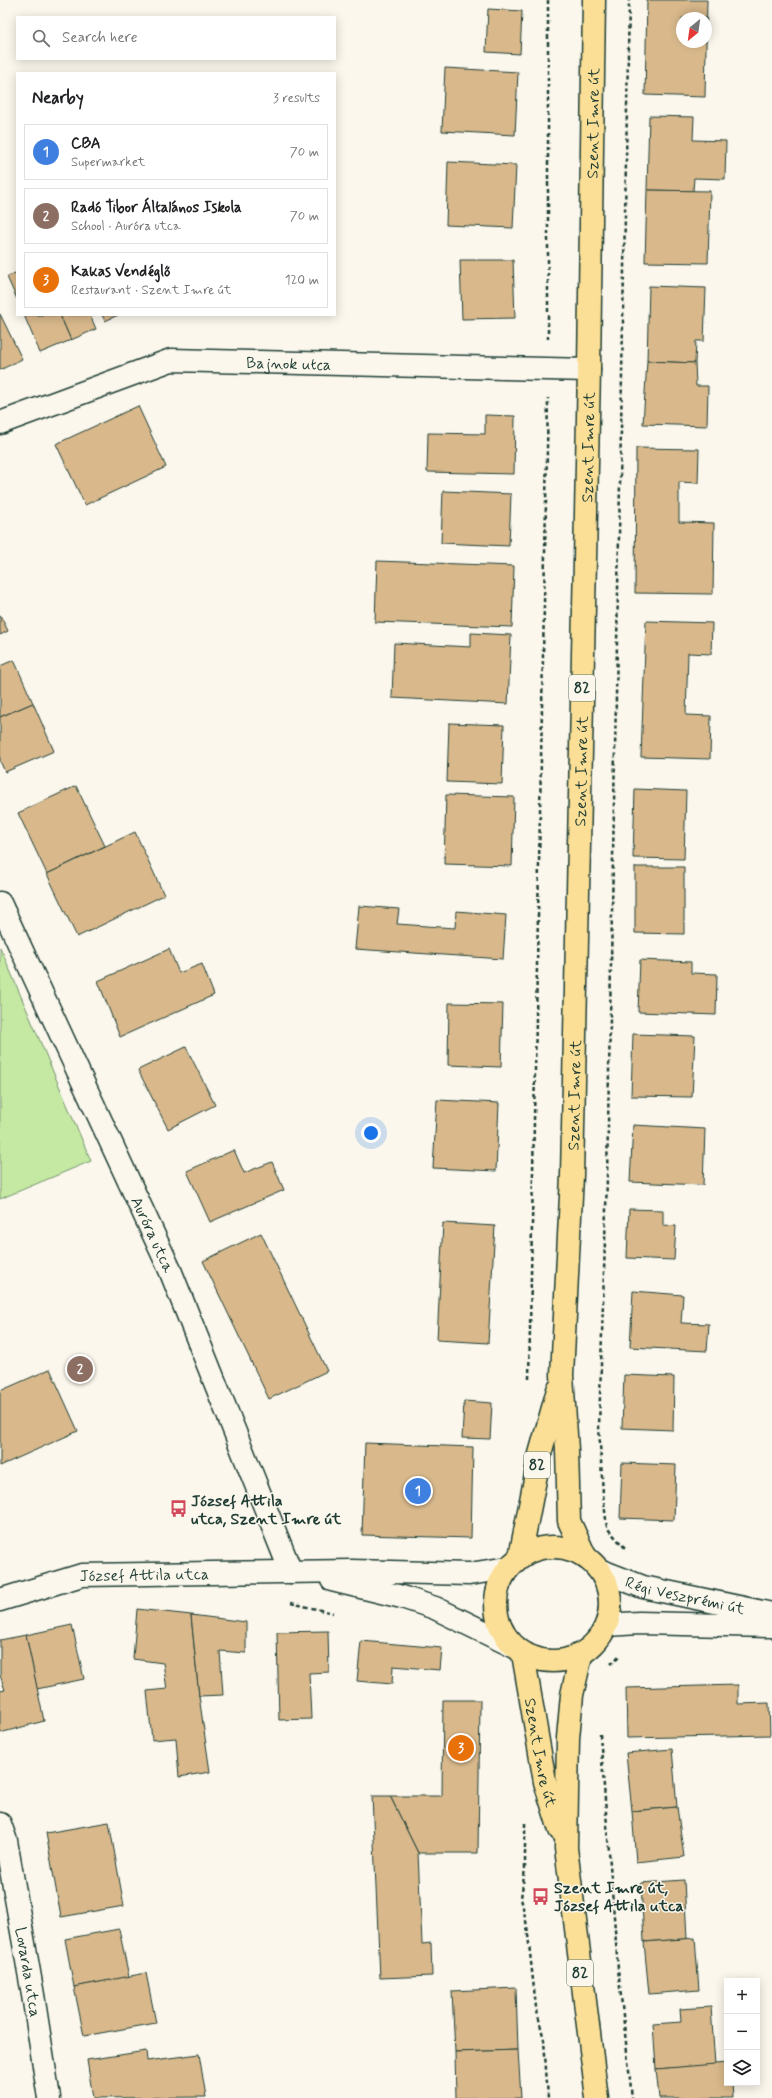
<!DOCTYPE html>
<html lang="en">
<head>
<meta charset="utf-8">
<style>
  :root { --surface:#fff; --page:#f6f6f6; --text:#202124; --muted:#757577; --line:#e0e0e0; --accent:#0b8043 }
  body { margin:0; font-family:Mynerve,sans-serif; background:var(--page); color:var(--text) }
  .controls { position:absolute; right:12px; bottom:12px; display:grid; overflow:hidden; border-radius:0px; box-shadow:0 2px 10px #0003 }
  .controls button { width:36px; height:36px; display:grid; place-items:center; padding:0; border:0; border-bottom:1px solid var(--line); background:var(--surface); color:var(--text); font:20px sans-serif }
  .compass { position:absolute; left:676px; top:12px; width:36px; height:36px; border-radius:50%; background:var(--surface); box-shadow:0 2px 10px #0003; rotate:209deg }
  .you { position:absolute; left:371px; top:1133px; width:14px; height:14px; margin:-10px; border:3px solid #fff; border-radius:50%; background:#1a73e8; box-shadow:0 0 0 6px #1a73e833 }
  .badge { display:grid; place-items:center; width:26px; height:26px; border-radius:50%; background:var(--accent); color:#fff; font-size:13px; font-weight:700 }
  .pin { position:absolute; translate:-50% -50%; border:2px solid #fff; box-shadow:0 1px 4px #0006 }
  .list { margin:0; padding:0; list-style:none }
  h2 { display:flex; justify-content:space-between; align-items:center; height:52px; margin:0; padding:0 16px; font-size:17px }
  h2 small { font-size:13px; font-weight:400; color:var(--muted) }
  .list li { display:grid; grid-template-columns:26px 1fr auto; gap:12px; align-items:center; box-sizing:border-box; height:56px; margin:0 8px 8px; padding:0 8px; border:1px solid var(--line); border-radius:0px }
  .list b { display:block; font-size:15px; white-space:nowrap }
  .list p { margin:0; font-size:13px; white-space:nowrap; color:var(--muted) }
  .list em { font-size:13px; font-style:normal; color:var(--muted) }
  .icon { flex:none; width:22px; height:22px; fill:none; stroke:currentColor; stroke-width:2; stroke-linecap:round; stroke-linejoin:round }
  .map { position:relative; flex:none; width:772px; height:2098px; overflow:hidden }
  .search { position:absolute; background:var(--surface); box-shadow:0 2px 10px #0003; left:16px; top:16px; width:320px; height:44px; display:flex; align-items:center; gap:10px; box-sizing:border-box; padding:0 14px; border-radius:0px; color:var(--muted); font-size:15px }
  .panel { position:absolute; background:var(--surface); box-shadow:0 2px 10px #0003; left:16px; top:72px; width:320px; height:244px; border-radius:0px }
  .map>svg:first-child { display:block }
  .green { fill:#c5e9a3; stroke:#72936c }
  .building { fill:#d9b98c; stroke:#1f3d34; fill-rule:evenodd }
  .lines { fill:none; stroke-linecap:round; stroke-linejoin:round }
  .street-casing { stroke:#1f3d34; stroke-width:25 }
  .secondary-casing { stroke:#1f3d34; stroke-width:25 }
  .primary-casing { stroke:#1f3d34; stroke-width:25 }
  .path { stroke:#1f3d34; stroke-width:2.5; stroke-dasharray:4 3; stroke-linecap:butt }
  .street { stroke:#fbf7ec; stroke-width:22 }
  .secondary { stroke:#fbf7ec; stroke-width:22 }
  .primary { stroke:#fbdf96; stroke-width:22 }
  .labels { text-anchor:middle; stroke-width:3; stroke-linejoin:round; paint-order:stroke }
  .shield { fill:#fbf7ec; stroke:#61756b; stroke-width:1 }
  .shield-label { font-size:15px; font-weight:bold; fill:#1f3d34 }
  .street-label { font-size:16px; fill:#1f3d34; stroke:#fbf7ec }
  .poi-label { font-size:16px; font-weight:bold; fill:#1f3d34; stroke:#fbf7ec; text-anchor:start }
</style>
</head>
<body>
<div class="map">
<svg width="772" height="2098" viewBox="0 0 772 2098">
  <rect width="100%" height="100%" fill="#fbf7ec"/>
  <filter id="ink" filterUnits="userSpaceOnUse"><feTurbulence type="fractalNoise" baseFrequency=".025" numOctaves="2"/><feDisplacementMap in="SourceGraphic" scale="8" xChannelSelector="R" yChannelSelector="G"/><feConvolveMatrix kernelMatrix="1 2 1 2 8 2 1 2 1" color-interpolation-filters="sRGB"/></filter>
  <g filter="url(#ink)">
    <path class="green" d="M0 947 91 1161 0 1199Z"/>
    <g class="building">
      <path d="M647 0H707L705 97 645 95ZM682 18H706V42H682Z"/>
      <path d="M488 9 522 11 520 54 486 52Z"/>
      <path d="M445 68 518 72 515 135 442 131Z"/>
      <path d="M649 116 694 117 693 140 726 141 725 179 694 178 693 191 647 190Z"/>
      <path d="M448 162 516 165 513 228 446 225Z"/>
      <path d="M647 190 710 191 708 263 645 262Z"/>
      <path d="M460 260H513L515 318 462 319Z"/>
      <path d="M17 272V299L7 277Z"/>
      <path d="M649 286 706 288 704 341H696L695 363 647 361Z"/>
      <path d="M0 314 22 359 0 370Z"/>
      <path d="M24 315H60L71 340 40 353Z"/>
      <path d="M60 315H90L96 329 71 340Z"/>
      <path d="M102 315H118L105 321Z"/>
      <path d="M647 361 695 363 696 386H708L707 426 643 424Z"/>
      <path d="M138 406 166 467 85 505 56 444Z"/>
      <path d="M485 415 515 416 514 474 427 472 428 433 485 434Z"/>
      <path d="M636 448 699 449 698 483 679 482V522L714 523 713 594 635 593Z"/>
      <path d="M443 491 511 494 509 546 441 543Z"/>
      <path d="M377 561 514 566 512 627 375 622Z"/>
      <path d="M0 615 8 631 0 635Z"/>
      <path d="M646 621 712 623 711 654 688 653 686 715 711 716 710 759 641 757Z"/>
      <path d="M471 633 511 635 508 704 392 698 394 643 471 647Z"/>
      <path d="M14 660 33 703 0 717V666Z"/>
      <path d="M33 703 54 751 5 772 0 761V717Z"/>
      <path d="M449 723 504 725 502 784 447 782Z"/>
      <path d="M76 786 105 846 47 874 18 813Z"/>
      <path d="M635 789 686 791 684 859 633 858Z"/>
      <path d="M446 795 514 797 512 866 444 864Z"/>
      <path d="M135 832 164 895 77 937 47 874Z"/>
      <path d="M635 867H684V934L635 933Z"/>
      <path d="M359 906 399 909 397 924 455 928 456 911 506 915 503 959 355 949Z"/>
      <path d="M169 949 179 973 202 964 214 995 120 1037 98 981Z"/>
      <path d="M640 960 691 962V973L717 974 716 1015 638 1012Z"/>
      <path d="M449 1003 503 1004 501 1067 448 1065Z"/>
      <path d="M633 1034 695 1036 692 1097 631 1096Z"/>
      <path d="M186 1047 215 1105 168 1129 138 1070Z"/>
      <path d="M437 1100 499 1103 496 1171 433 1168Z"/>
      <path d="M633 1125 705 1129 703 1185 630 1182Z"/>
      <path d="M234 1150 244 1173 272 1162 284 1190 210 1222 187 1171Z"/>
      <path d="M629 1209 663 1210V1225L676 1226 674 1260 627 1258Z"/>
      <path d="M443 1223 495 1226 488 1343 437 1340Z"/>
      <path d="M261 1233 327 1371 269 1399 203 1261Z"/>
      <path d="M633 1291 683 1295 681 1323 709 1324 707 1351 630 1347Z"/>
      <path d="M50 1369 78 1431 0 1466V1391Z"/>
      <path d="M624 1375 674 1377 673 1430 622 1428Z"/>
      <path d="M464 1401 492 1403 490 1439 462 1438Z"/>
      <path d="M365 1443 473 1447 471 1538 362 1535Z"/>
      <path d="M622 1463 676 1465 674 1520 620 1518Z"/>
      <path d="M137 1609 191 1615 199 1696 210 1772 179 1777 176 1738 152 1740 147 1691 167 1689 163 1663 133 1659Z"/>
      <path d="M191 1615 246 1622V1653L220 1651 223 1695 199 1696Z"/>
      <path d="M72 1625 84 1679 37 1689 26 1635Z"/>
      <path d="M328 1631 329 1672 309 1673 311 1719 279 1720 277 1632Z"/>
      <path d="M26 1635 44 1721 0 1733V1691L5 1690 0 1675V1640Z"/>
      <path d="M361 1641 442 1648 440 1670 393 1666 392 1684 357 1681Z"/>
      <path d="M738 1685V1704L769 1703 770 1735 627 1738 626 1688Z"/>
      <path d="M443 1700H480L478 1853H418L390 1796H442Z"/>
      <path d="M672 1749 677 1807 632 1811 626 1753Z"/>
      <path d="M372 1796H390L418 1853 422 1944 431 1943 432 1976 380 1978Z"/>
      <path d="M677 1807 684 1857 636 1862 632 1811Z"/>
      <path d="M109 1822 124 1906 61 1917 46 1833Z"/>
      <path d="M684 1880 687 1939 644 1942 641 1883Z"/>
      <path d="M119 1929 129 1977 74 1987 65 1939Z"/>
      <path d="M695 1938 699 1990 649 1994 644 1942Z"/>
      <path d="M146 1973 156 2023 84 2036 74 1987Z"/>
      <path d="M516 1988 518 2050 455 2052 452 1991Z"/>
      <path d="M711 2007 715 2065 656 2069 653 2024 681 2022 680 2009Z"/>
      <path d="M518 2050 521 2098H456L455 2052Z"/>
      <path d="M146 2051 147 2061 199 2054 206 2097 93 2098 87 2060Z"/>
      <path d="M727 2063V2083H732L733 2098H659L656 2069Z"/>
    </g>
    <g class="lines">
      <defs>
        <g id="street">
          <path id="s1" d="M0 423 171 360 589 370"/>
          <path id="s2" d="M0 903 170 1270 291 1572"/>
          <path id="s3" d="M599 1570 643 1587 772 1614"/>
          <path d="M606 1625 639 1623 772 1626"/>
          <path id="s4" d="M0 1824 6 1841 33 1995 49 2098"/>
        </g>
        <g id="secondary">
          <path d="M332 1580 402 1597 435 1608 513 1646"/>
          <path id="s5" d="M0 1600 82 1575 352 1571 469 1574 508 1568"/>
        </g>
        <g id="primary">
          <circle cx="553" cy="1604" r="57"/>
          <path d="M520 1557 540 1454 558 1390"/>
          <path id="s6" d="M586 1558 569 1521 567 1450 562 1375 572 1176 589 370 594 0"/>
          <path id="s7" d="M523 1654 545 1782 560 1830"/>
          <path d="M581 1655 572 1695 568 1738 566 1848 597 2098"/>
        </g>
      </defs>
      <use href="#street" class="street-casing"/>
      <use href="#secondary" class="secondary-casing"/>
      <use href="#primary" class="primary-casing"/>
      <g class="path">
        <path d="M548 0V339"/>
        <path d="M529 1379 548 398"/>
        <path d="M625 1548 607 1528 603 1494 599 1427 607 1178 629 0"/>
        <path d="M291 1603 333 1613"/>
        <path d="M611 1664 620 1655"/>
        <path d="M600 1734 618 1969 632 2098"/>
        <path d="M525 1823V1869L521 1898 527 1926 536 2007 544 2040 548 2098"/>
      </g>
      <use href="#street" class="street"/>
      <use href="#secondary" class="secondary"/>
      <use href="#primary" class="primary"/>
    </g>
  </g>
  <defs>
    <symbol id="bus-bare" viewBox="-9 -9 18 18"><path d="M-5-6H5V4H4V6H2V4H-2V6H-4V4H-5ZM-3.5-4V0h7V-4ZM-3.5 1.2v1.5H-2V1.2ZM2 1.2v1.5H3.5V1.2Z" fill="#d1495b" stroke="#fbf7ec" stroke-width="2.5" paint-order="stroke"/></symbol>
  </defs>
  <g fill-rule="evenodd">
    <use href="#bus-bare" x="166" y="1496" width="25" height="25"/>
    <use href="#bus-bare" x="528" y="1884" width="25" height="25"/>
  </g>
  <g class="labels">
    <g class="shield">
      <rect x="569" y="675" width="26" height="26" rx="3"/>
      <rect x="524" y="1452" width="26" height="26" rx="3"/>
      <rect x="567" y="1960" width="26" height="26" rx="3"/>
    </g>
    <g class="shield-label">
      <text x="582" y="693">82</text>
      <text x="537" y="1470">82</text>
      <text x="580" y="1978">82</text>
    </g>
    <g class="street-label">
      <text dy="6" stroke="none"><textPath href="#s6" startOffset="1439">Szent Imre út</textPath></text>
      <text dy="6" stroke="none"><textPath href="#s1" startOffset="300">Bajnok utca</textPath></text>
      <text dy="6" stroke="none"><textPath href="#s6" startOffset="1115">Szent Imre út</textPath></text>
      <text dy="6" stroke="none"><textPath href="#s6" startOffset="791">Szent Imre út</textPath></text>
      <text dy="6" stroke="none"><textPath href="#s6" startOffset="467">Szent Imre út</textPath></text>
      <text dy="6" stroke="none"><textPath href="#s2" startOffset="365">Auróra utca</textPath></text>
      <text dy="6" stroke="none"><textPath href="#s5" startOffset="148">József Attila utca</textPath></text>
      <text dy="6" stroke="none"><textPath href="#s3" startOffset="90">Régi Veszprémi út</textPath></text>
      <text dy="6" stroke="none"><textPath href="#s7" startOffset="100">Szent Imre út</textPath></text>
      <text dy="6" stroke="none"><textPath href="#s4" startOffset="151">Lovarda utca</textPath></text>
    </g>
    <g class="poi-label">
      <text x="191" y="1506">József Attila<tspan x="191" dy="18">utca, Szent Imre út</tspan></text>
      <text x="554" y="1893">Szent Imre út,<tspan x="554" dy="18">József Attila utca</tspan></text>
    </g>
  </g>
</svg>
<div class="controls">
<button>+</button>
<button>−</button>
<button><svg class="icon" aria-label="layers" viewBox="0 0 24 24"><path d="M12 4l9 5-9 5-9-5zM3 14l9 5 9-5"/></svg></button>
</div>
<svg class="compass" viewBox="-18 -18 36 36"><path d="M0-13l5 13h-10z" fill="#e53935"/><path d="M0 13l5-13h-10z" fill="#757577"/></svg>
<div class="you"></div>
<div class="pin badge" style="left:418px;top:1491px;background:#3f7fe0">1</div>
<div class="pin badge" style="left:80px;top:1369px;background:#8d6e63">2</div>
<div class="pin badge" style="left:461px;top:1748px;background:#e8710a">3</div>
<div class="search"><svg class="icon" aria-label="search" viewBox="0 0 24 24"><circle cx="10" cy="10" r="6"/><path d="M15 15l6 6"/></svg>Search here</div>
<section class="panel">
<h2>Nearby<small>3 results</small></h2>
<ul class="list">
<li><span class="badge" style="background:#3f7fe0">1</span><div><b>CBA</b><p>Supermarket</p></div><em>70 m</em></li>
<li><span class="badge" style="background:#8d6e63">2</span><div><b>Radó Tibor Általános Iskola</b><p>School · Auróra utca</p></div><em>70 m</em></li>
<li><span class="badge" style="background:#e8710a">3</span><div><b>Kakas Vendéglő</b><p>Restaurant · Szent Imre út</p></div><em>120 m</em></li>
</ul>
</section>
</div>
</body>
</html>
